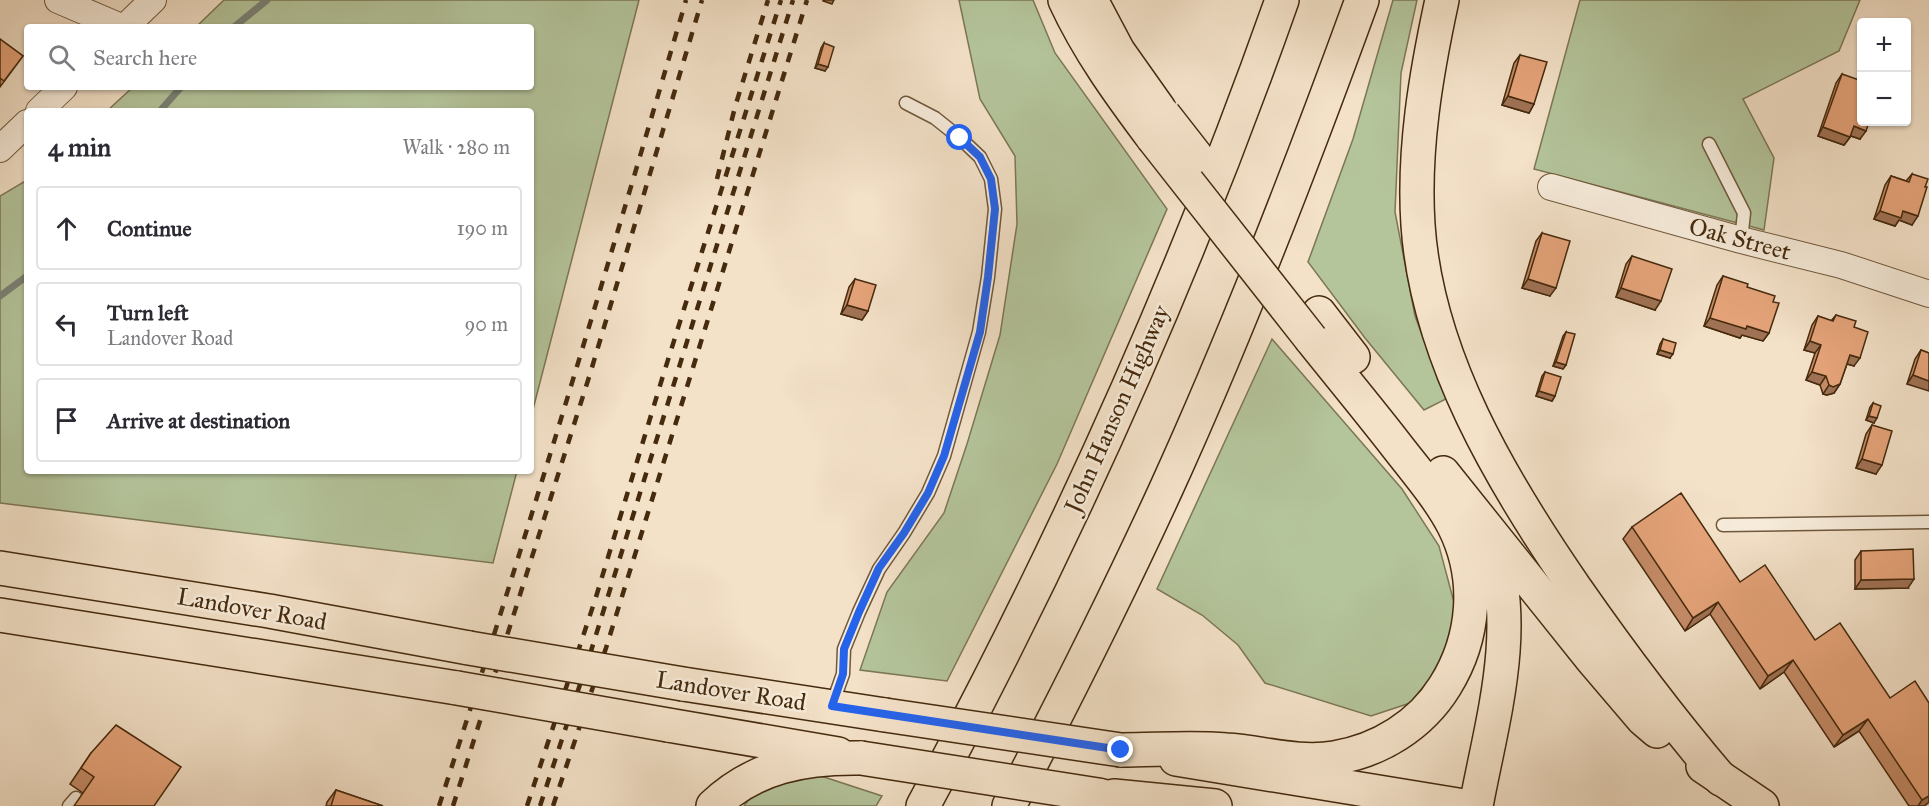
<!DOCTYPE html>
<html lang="en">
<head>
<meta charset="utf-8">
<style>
  :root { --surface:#fff; --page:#f7f7f7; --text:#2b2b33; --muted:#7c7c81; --line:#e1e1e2 }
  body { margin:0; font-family:"IM FELL Great Primer",serif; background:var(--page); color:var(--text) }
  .controls { position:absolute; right:18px; top:18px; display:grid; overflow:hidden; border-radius:6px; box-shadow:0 2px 4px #0004 }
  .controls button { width:54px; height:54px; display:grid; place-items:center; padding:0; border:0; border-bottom:2px solid var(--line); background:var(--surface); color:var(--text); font:30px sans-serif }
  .stop { position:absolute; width:18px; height:18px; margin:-14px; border:4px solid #2563eb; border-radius:50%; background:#fff }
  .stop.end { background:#2563eb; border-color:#fff; box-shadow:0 2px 6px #0008 }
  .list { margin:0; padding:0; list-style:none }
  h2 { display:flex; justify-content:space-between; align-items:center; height:78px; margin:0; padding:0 24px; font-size:26px }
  h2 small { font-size:20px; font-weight:400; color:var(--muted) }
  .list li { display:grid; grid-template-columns:39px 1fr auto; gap:18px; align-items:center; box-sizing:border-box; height:84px; margin:0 12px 12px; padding:0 12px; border:2px solid var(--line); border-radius:6px }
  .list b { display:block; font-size:22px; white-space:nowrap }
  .list p { margin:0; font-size:20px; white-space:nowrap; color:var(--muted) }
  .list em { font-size:20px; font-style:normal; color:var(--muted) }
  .icon { flex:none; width:33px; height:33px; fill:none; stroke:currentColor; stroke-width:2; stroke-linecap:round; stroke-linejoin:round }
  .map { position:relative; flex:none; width:1929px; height:806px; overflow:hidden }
  .search { position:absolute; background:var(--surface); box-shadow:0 2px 4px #0004; left:24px; top:24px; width:510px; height:66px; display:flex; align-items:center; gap:15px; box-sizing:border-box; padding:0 21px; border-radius:6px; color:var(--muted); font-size:22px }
  .panel { position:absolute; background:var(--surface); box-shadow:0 2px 4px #0004; left:24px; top:108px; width:510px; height:366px; border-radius:6px }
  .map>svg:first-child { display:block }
  .green { fill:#b4c49b; stroke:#7c7754; stroke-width:1.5 }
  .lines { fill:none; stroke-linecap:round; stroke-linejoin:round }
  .stream { stroke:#7a8277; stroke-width:7 }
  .service-casing { stroke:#70583c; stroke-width:15 }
  .minor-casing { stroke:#70583c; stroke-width:28 }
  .primary-casing { stroke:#452a0d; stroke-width:36 }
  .motorway-casing { stroke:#452a0d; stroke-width:36 }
  .service { stroke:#f7ecdb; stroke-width:12 }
  .minor { stroke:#f7ecdb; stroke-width:26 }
  .primary { stroke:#f3e1c8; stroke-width:33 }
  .motorway { stroke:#f3e1c8; stroke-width:33 }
  .rail { stroke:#452a0d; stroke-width:4.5; stroke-dasharray:10 10; stroke-linecap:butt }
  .primary-bridge-casing { stroke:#452a0d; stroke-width:36; stroke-linecap:butt }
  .motorway-bridge-casing { stroke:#452a0d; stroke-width:36; stroke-linecap:butt }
  .primary-bridge { stroke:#f3e1c8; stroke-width:33 }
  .motorway-bridge { stroke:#f3e1c8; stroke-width:33 }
  .wall { fill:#c58c68; stroke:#452a0d; stroke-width:1.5 }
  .shaded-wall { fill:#a07255; stroke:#452a0d; stroke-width:1.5 }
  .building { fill:#e5a379; stroke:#452a0d; stroke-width:1.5 }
  .route { stroke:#2563eb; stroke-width:8 }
  .labels { text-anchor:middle; stroke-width:5; stroke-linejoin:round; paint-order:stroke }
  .street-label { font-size:24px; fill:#452a0d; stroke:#f7ecdb }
</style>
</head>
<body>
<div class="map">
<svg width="1929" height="806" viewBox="0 0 1929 806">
  <rect width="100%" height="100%" fill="#f3e1c8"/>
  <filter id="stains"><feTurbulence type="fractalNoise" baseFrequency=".00333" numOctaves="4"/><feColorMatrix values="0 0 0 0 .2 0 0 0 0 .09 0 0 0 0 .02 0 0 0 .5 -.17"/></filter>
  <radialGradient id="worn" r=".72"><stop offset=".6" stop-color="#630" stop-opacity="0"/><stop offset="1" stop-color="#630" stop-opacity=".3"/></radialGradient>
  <g class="green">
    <path d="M224 0H639L531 417V111H107L133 87H531V27H196Z"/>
    <path d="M959 0H1033L1055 53 1167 209 1057 464 947 681 860 670 887 592 944 513 967 444 1000 335 1017 224 1015 156 980 99Z"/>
    <path d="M1393 0H1417L1401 73 1395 212 1415 316 1446 399 1424 410 1365 338 1308 262 1353 139Z"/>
    <path d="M1580 0H1860L1839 51 1743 99 1774 158 1764 230 1534 169Z"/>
    <path d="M27 180V471H517L493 563 0 503V196Z"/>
    <path d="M1272 339 1402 489 1439 546 1455 606 1446 659 1410 703 1371 716 1265 683 1238 645 1202 615 1157 589Z"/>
    <path d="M821 776 882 796 876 806H744L760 784Z"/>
  </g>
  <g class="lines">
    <g class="stream">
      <path d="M234 27 267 0"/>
      <path d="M160 111 181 87"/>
      <path d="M0 296 27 276"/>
    </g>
    <defs>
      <g id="service">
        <path d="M1709 144 1744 213 1741 240"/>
        <path d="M1723 525 1929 522"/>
        <path d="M832 705 843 674 844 649 859 612 879 569 904 533 928 493 944 456 979 332 988 277 995 209 991 179 980 157 960 138 935 118 906 103"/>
        <path d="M69 806 76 798"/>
      </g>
      <g id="minor">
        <path d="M58 0 121 27"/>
        <path d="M125 27 153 0"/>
        <path d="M39 111 64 87"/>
        <path d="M0 149 27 123"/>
        <path d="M1551 187 1741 240 1841 265 1929 294"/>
      </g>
      <g id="primary">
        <path d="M0 568 269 611 469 648"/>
        <path d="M0 615 457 688"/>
        <path d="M683 684 885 715"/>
        <path d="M668 725 838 754"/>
        <path d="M1176 759 1464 806"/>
        <path d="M1114 796 1215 806"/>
      </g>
      <g id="motorway">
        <path d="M1065 0C1088 50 1120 94 1153 138"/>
        <path d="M1091 0 1118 51 1159 109"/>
        <path d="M1442 0C1426 74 1413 150 1418 225 1427 357 1502 482 1575 588 1621 654 1669 718 1721 779"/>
        <path d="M1319 313 1353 357"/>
        <path d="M1443 473 1591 658 1643 719 1657 731"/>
        <path d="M1121 750C1156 750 1191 747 1226 750 1262 752 1297 764 1334 758 1379 751 1421 725 1445 686 1475 638 1480 578 1454 526 1439 497 1416 471 1396 445 1368 409 1339 374 1311 339"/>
        <path d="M1703 766 1762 806"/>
        <path d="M1098 795 1143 806"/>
        <path d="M713 806C755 766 805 757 861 758"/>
        <path d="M923 806C1063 547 1184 278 1282 0"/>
        <path d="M1009 806C1064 701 1117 596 1166 489 1239 329 1302 165 1362 0"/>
        <path d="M1476 806C1492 720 1521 628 1491 542"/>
      </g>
    </defs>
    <use href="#service" class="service-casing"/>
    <use href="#minor" class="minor-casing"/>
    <use href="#primary" class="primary-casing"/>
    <use href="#motorway" class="motorway-casing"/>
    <use href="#service" class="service"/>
    <use href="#minor" class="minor"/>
    <use href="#primary" class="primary"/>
    <use href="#motorway" class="motorway"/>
    <g class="rail">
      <path d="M717 179 735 107 768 0"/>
      <path d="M439 806C526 539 607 270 686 0"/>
      <path d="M453 806 590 374 702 0"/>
      <path d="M527 806 596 597 662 379 781 0"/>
      <path d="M540 806 591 651 793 0"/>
      <path d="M553 806 606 648 807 0"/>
    </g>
    <defs>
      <g id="primary-bridge">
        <path d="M469 648 683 684"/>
        <path d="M457 688 668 725"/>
        <path d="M885 715 1121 750"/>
        <path d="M861 758 1098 795"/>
      </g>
      <g id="motorway-bridge">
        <path d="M1164 115 1196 156"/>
        <path d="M1153 138 1311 339"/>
      </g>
    </defs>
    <use href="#primary-bridge" class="primary-bridge-casing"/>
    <use href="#motorway-bridge" class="motorway-bridge-casing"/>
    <use href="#primary-bridge" class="primary-bridge"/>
    <use href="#motorway-bridge" class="motorway-bridge"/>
  </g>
  <g class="wall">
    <path d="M0 39 23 56 0 87Z"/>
    <path d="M824 43 825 71 815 68 821 48Z"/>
    <path d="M1520 55 1534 104 1529 113 1502 105 1514 63Z"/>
    <path d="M1842 74 1860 139 1851 136 1844 145 1818 136 1836 83Z"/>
    <path d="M1912 174V225L1899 220 1895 226 1874 219 1885 185 1891 176 1906 181Z"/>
    <path d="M1542 233 1550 296 1522 288 1536 241Z"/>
    <path d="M1632 256 1655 310 1616 297 1626 264Z"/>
    <path d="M1723 276 1747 287 1773 302 1769 333 1763 341 1742 335 1740 338 1704 326 1717 285Z"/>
    <path d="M855 279 868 311 862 320 841 314 849 287Z"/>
    <path d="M1836 315 1854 327V366L1847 364 1840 384 1834 393 1827 395 1823 394 1820 385 1806 380 1815 353 1804 350 1812 325 1818 316 1831 321Z"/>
    <path d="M1566 332V365L1563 369 1553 366 1563 336Z"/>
    <path d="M1663 339 1670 358 1657 354 1660 344Z"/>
    <path d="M1921 350 1929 353 1907 384 1915 359Z"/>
    <path d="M1545 372 1555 396 1552 401 1536 396 1542 376Z"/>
    <path d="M1873 403 1874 423 1866 420 1870 407Z"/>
    <path d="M1872 425 1876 474 1856 468 1866 434Z"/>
    <path d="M1632 527 1740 582 1890 698 1929 703V802L1924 806H1909L1859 731 1834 747 1784 672 1760 689 1710 614 1685 631 1623 539Z"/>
    <path d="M1861 551 1908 588 1855 589V560Z"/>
    <path d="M91 753 181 767 83 793 70 784Z"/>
    <path d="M336 790 383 806H326L327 802Z"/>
  </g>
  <g class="shaded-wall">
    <path d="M823 0H834L832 4 823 1Z"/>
    <path d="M818 64 828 67 825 71 815 68Z"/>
    <path d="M1508 96 1534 104 1529 113 1502 105Z"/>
    <path d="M1854 126 1866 131 1860 139 1848 135Z"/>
    <path d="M1823 127 1850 137 1844 145 1818 136Z"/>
    <path d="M1880 211H1903L1918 216 1912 225 1899 220 1895 226 1874 219Z"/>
    <path d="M1528 279 1556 288 1550 296 1522 288Z"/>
    <path d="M1621 288 1661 301 1655 310 1616 297Z"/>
    <path d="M847 305 868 311 862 320 841 314Z"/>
    <path d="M1710 318 1747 326 1769 333 1763 341 1742 335 1740 338 1704 326Z"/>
    <path d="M1810 341 1821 345 1815 353 1804 350Z"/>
    <path d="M1660 350 1673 354 1670 358 1657 354Z"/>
    <path d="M1850 355 1860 358 1854 366 1844 363Z"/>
    <path d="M1556 362 1566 365 1563 369 1553 366Z"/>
    <path d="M1812 372 1826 376 1820 385 1806 380Z"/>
    <path d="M1913 375 1929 381V391L1907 384Z"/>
    <path d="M1840 384 1834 393 1827 395 1823 394 1829 385Z"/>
    <path d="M1539 391 1555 396 1552 401 1536 396Z"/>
    <path d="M1869 416 1877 418 1874 423 1866 420Z"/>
    <path d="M1862 459 1882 465 1876 474 1856 468Z"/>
    <path d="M1914 579 1908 588 1855 589 1861 580Z"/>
    <path d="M1718 602 1710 614 1685 631 1693 618Z"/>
    <path d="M1793 660 1784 672 1760 689 1768 676Z"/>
    <path d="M1868 719 1859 731 1834 747 1843 735Z"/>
    <path d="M1929 796V802L1924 806H1918L1922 800Z"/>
  </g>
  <g class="building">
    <path d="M0 39 23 56 4 81 0 78Z"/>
    <path d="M824 43 834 47 828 67 818 64Z"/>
    <path d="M1520 55 1547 62 1534 104 1508 96Z"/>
    <path d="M1842 74 1862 81V122H1869L1866 131 1854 126 1850 137 1823 127Z"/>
    <path d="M1912 174 1928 179 1925 187H1927L1918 216 1903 211 1901 218 1880 211 1891 176 1909 182Z"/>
    <path d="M1542 233 1570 241 1556 288 1528 279Z"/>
    <path d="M1632 256 1672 269 1661 301 1621 288Z"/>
    <path d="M1723 276 1748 284 1747 287 1775 296 1773 302 1779 303 1769 333 1747 326 1746 329 1710 318Z"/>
    <path d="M855 279 876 285 868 311 847 305Z"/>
    <path d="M1836 315 1856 321 1854 327 1868 332 1860 358 1850 355 1840 384 1833 387 1829 385 1826 376 1812 372 1821 345 1810 341 1818 316 1833 321Z"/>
    <path d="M1566 332 1575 334 1566 365 1556 362Z"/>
    <path d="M1663 339 1676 343 1673 354 1660 350Z"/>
    <path d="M1921 350 1929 353V381L1913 375Z"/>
    <path d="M1545 372 1561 377 1555 396 1539 391Z"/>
    <path d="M1873 403 1881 406 1877 418 1869 416Z"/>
    <path d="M1872 425 1892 431 1882 465 1862 459Z"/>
    <path d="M1681 493 1740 582 1765 565 1815 640 1840 623 1890 698 1915 681 1929 703V796L1922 800 1868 719 1843 735 1793 660 1768 676 1718 602 1693 618 1632 527Z"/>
    <path d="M1913 549 1914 579 1861 580V551Z"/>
    <path d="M116 725 181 767 154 806H74L94 777 81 768 91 753Z"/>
    <path d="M336 790 383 806H331Z"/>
  </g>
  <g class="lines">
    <path class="route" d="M960 138 980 157 991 179 995 209 988 277 980 332 944 456 928 493 904 533 879 568 859 612 844 649 843 674 832 706 1121 750"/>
  </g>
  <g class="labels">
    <g class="street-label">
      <text transform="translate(1740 239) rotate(15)" y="8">Oak Street</text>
      <text transform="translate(1117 409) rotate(-66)" y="8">John Hanson Highway</text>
      <text transform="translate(252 609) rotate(10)" y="8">Landover Road</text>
      <text transform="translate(731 691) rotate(9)" y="8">Landover Road</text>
    </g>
  </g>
  <rect width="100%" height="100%" filter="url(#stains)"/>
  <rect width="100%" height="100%" fill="url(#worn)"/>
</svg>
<div class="controls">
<button>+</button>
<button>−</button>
</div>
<div class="stop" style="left:960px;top:138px"></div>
<div class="stop end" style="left:1121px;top:750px"></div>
<div class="search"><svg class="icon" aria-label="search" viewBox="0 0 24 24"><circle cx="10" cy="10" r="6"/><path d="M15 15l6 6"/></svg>Search here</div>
<section class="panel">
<h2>4 min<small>Walk · 280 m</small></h2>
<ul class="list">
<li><svg class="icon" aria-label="ahead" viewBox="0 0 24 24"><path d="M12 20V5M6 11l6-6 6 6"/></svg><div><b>Continue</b></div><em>190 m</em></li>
<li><svg class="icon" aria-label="left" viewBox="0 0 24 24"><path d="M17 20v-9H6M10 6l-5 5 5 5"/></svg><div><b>Turn left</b><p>Landover Road</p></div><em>90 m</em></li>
<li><svg class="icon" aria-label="arrive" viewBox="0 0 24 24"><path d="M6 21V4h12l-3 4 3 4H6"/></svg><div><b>Arrive at destination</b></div></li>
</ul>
</section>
</div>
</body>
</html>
